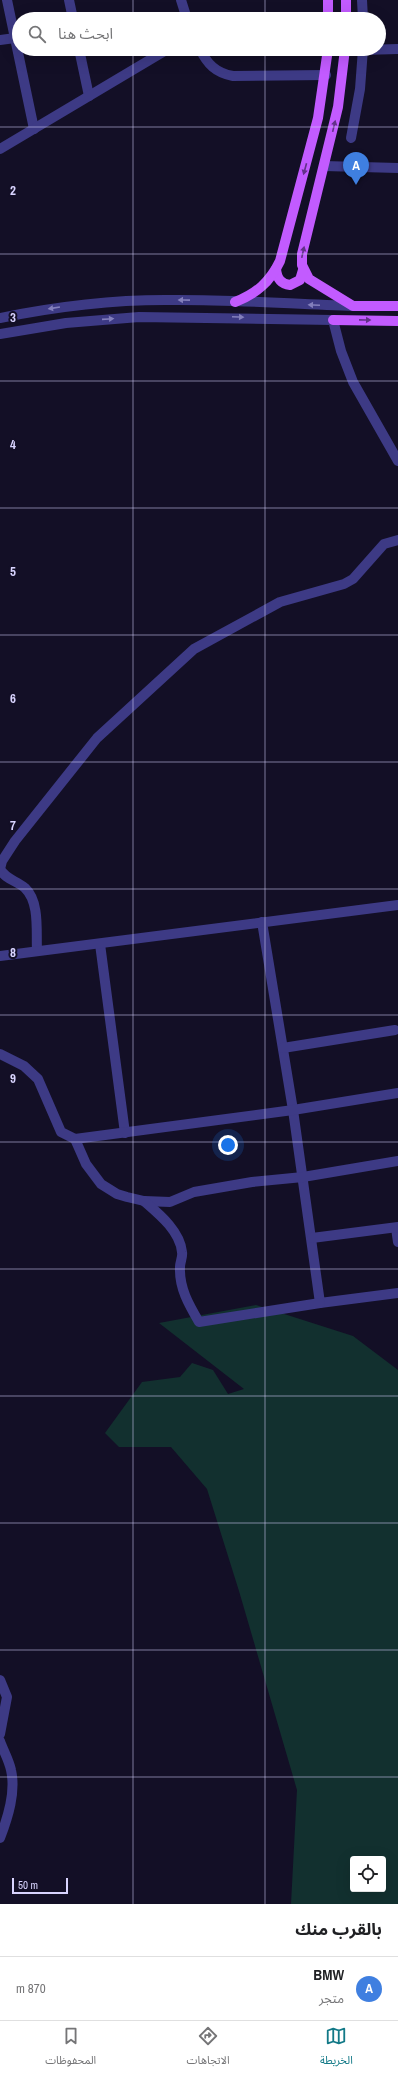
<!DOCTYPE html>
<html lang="ar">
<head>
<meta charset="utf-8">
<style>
  :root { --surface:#fff; --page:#f2f2f2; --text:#202124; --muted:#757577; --line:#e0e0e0; --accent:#127987 }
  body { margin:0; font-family:"Archivo Narrow","Noto Sans Arabic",sans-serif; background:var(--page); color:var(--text); direction:rtl }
  .controls { position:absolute; right:12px; bottom:12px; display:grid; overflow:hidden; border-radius:4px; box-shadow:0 4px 16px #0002 }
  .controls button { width:36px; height:36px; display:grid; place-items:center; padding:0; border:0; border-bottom:1px solid var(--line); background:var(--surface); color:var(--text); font:20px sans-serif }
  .scale { position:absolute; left:12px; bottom:10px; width:56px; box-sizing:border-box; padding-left:4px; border:2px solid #d9d4ff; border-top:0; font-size:11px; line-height:14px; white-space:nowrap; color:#d9d4ff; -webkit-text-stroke:3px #130f26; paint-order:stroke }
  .you { position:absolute; left:228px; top:1145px; width:14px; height:14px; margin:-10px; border:3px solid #fff; border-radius:50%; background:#1a73e8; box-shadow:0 0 0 6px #1a73e833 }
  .badge { display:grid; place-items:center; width:26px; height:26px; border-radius:50%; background:var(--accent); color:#fff; font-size:13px; font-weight:700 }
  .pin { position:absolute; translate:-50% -33px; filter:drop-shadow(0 1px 2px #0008) }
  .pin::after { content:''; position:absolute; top:21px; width:14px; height:12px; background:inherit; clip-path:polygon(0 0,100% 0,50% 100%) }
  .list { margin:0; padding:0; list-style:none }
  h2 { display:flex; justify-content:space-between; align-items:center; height:52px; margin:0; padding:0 16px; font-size:17px }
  h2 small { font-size:13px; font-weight:400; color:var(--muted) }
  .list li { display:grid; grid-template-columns:26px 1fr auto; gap:12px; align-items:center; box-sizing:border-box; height:64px; padding:0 16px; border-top:1px solid var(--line) }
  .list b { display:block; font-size:15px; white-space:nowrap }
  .list p { margin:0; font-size:13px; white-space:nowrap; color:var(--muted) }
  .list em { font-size:13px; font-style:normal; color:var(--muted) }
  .icon { flex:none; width:22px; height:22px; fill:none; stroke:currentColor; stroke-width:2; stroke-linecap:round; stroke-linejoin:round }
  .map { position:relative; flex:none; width:398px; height:1904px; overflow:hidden; direction:ltr }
  .search { position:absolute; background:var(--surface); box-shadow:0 4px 16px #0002; left:12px; right:12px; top:12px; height:44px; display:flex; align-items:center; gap:10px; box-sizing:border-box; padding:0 14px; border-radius:22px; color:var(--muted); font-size:15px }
  .sheet { height:116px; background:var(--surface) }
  nav { display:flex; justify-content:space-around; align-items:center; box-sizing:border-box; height:56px; border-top:1px solid var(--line); background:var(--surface); font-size:11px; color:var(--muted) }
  nav a { display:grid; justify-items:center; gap:2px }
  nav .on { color:var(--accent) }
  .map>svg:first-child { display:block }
  .green { fill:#12302f; fill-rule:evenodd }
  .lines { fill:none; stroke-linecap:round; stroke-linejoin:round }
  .minor { stroke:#3d3a85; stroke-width:10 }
  .major { stroke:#c25bff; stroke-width:10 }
  .oneway { fill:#623188 }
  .oneway2 { fill:#837fbc }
  .grid { fill:none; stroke:#d9d4ff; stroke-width:1; stroke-opacity:0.55 }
  .grid-label { font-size:13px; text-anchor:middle; font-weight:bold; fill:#d9d4ff; stroke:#130f26; stroke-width:4; stroke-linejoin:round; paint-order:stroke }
</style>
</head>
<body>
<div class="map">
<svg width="398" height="1904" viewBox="0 0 398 1904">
  <rect width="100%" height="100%" fill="#130f26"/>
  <path class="green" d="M256 1305 353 1336 398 1370V1904H291L297 1790 239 1591 207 1489 171 1447H119L105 1433 142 1382 180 1377 192 1363 213 1370 228 1394 244 1389 159 1323ZM353 1859H383V1889H353Z"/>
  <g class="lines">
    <g class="minor">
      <path d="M7 0 34 129"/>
      <path d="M69 0 73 19"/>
      <path d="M181 0 187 19"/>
      <path d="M362 0 363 19"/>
      <path d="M0 40 15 38"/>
      <path d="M79 49 89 96"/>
      <path d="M200 49C207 64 216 73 233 76L326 75"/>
      <path d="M363 50 398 49"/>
      <path d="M351 138 360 89 363 49"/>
      <path d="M0 149 168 49"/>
      <path d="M324 166 398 168"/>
      <path d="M0 318C54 307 110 300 165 300 228 299 290 304 353 306"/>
      <path d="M0 334 66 323 139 317 333 320 341 351 353 382 398 461"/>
      <path d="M262 922 293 1110 320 1303 398 1293"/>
      <path d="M100 944 125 1133"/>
      <path d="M37 951C36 932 40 902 25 888 16 880 6 880 0 869L2 861 15 841 97 738 194 649 280 602 344 584 353 579 384 544 398 540"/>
      <path d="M0 956 398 905"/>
      <path d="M283 1048 395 1030"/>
      <path d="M0 1054 24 1066 38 1079 61 1132 75 1139 86 1164 101 1184 117 1194 127 1197 144 1201 170 1202 194 1192 252 1182 303 1177 398 1161"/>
      <path d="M75 1139 293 1110 398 1093"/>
      <path d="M144 1201C159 1214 180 1231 182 1252 183 1257 180 1262 180 1267 179 1288 189 1305 199 1322L320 1303"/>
      <path d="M396 1228 398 1242"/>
      <path d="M312 1238 398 1227"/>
      <path d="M0 1680 7 1697 0 1734"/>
      <path d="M0 1741C3 1750 9 1760 11 1770 16 1792 8 1817 0 1838"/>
    </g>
    <g class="major">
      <path d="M328 0V19"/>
      <path d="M346 0V19"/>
      <path d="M345 49 338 107 302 254V265L309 279 353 306H398"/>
      <path d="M276 269C277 279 281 284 290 285L300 280 303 270"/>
      <path d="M235 302C256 294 270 282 280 261L318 118 328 49"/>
      <path d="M333 320 398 321"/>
    </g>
  </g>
  <defs><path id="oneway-solid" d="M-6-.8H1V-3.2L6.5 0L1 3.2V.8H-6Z"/></defs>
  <g class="oneway">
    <use href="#oneway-solid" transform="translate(334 126) rotate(-77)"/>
    <use href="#oneway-solid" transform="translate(305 169) rotate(105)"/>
    <use href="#oneway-solid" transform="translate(303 252) rotate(-78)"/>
    <use href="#oneway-solid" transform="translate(365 320) rotate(1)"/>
  </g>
  <g class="oneway2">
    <use href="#oneway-solid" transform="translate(184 300) rotate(-179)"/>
    <use href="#oneway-solid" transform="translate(314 305) rotate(-178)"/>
    <use href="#oneway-solid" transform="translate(54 308) rotate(171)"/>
    <use href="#oneway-solid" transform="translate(238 317) rotate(2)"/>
    <use href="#oneway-solid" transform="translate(108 319) rotate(-4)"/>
  </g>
  <path class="grid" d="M133 0V19M265 0V19M133 49V1904M265 49V1904M0 127H398M0 254H398M0 381H398M0 508H398M0 635H398M0 762H398M0 889H398M0 1015H398M0 1142H398M0 1269H398M0 1396H398M0 1523H398M0 1650H398M0 1777H398"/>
  <g class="grid-label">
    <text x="13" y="195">2</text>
    <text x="13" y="322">3</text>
    <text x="13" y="449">4</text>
    <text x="13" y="576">5</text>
    <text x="13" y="703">6</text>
    <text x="13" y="830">7</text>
    <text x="13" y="957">8</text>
    <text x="13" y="1083">9</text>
  </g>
</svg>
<div class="controls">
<button><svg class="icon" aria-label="locate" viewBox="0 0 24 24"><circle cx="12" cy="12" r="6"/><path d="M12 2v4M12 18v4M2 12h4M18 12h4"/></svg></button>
</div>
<div class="scale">50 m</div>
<div class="you"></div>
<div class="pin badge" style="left:356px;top:185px;background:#3f7fe0">A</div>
<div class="search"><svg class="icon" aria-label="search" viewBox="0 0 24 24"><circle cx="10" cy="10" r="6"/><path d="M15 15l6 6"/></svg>ابحث هنا</div>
</div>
<section class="sheet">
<h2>بالقرب منك<small></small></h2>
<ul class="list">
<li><span class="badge" style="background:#3f7fe0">A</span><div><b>BMW</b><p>متجر</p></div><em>870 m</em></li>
</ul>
</section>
<nav>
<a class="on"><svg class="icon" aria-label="map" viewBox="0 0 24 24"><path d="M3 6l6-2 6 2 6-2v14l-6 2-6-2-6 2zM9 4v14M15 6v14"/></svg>الخريطة</a>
<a><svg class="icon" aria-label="directions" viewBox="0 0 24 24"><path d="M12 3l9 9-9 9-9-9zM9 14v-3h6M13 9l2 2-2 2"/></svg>الاتجاهات</a>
<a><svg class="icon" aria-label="saved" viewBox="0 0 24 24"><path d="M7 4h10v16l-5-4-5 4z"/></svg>المحفوظات</a>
</nav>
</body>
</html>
